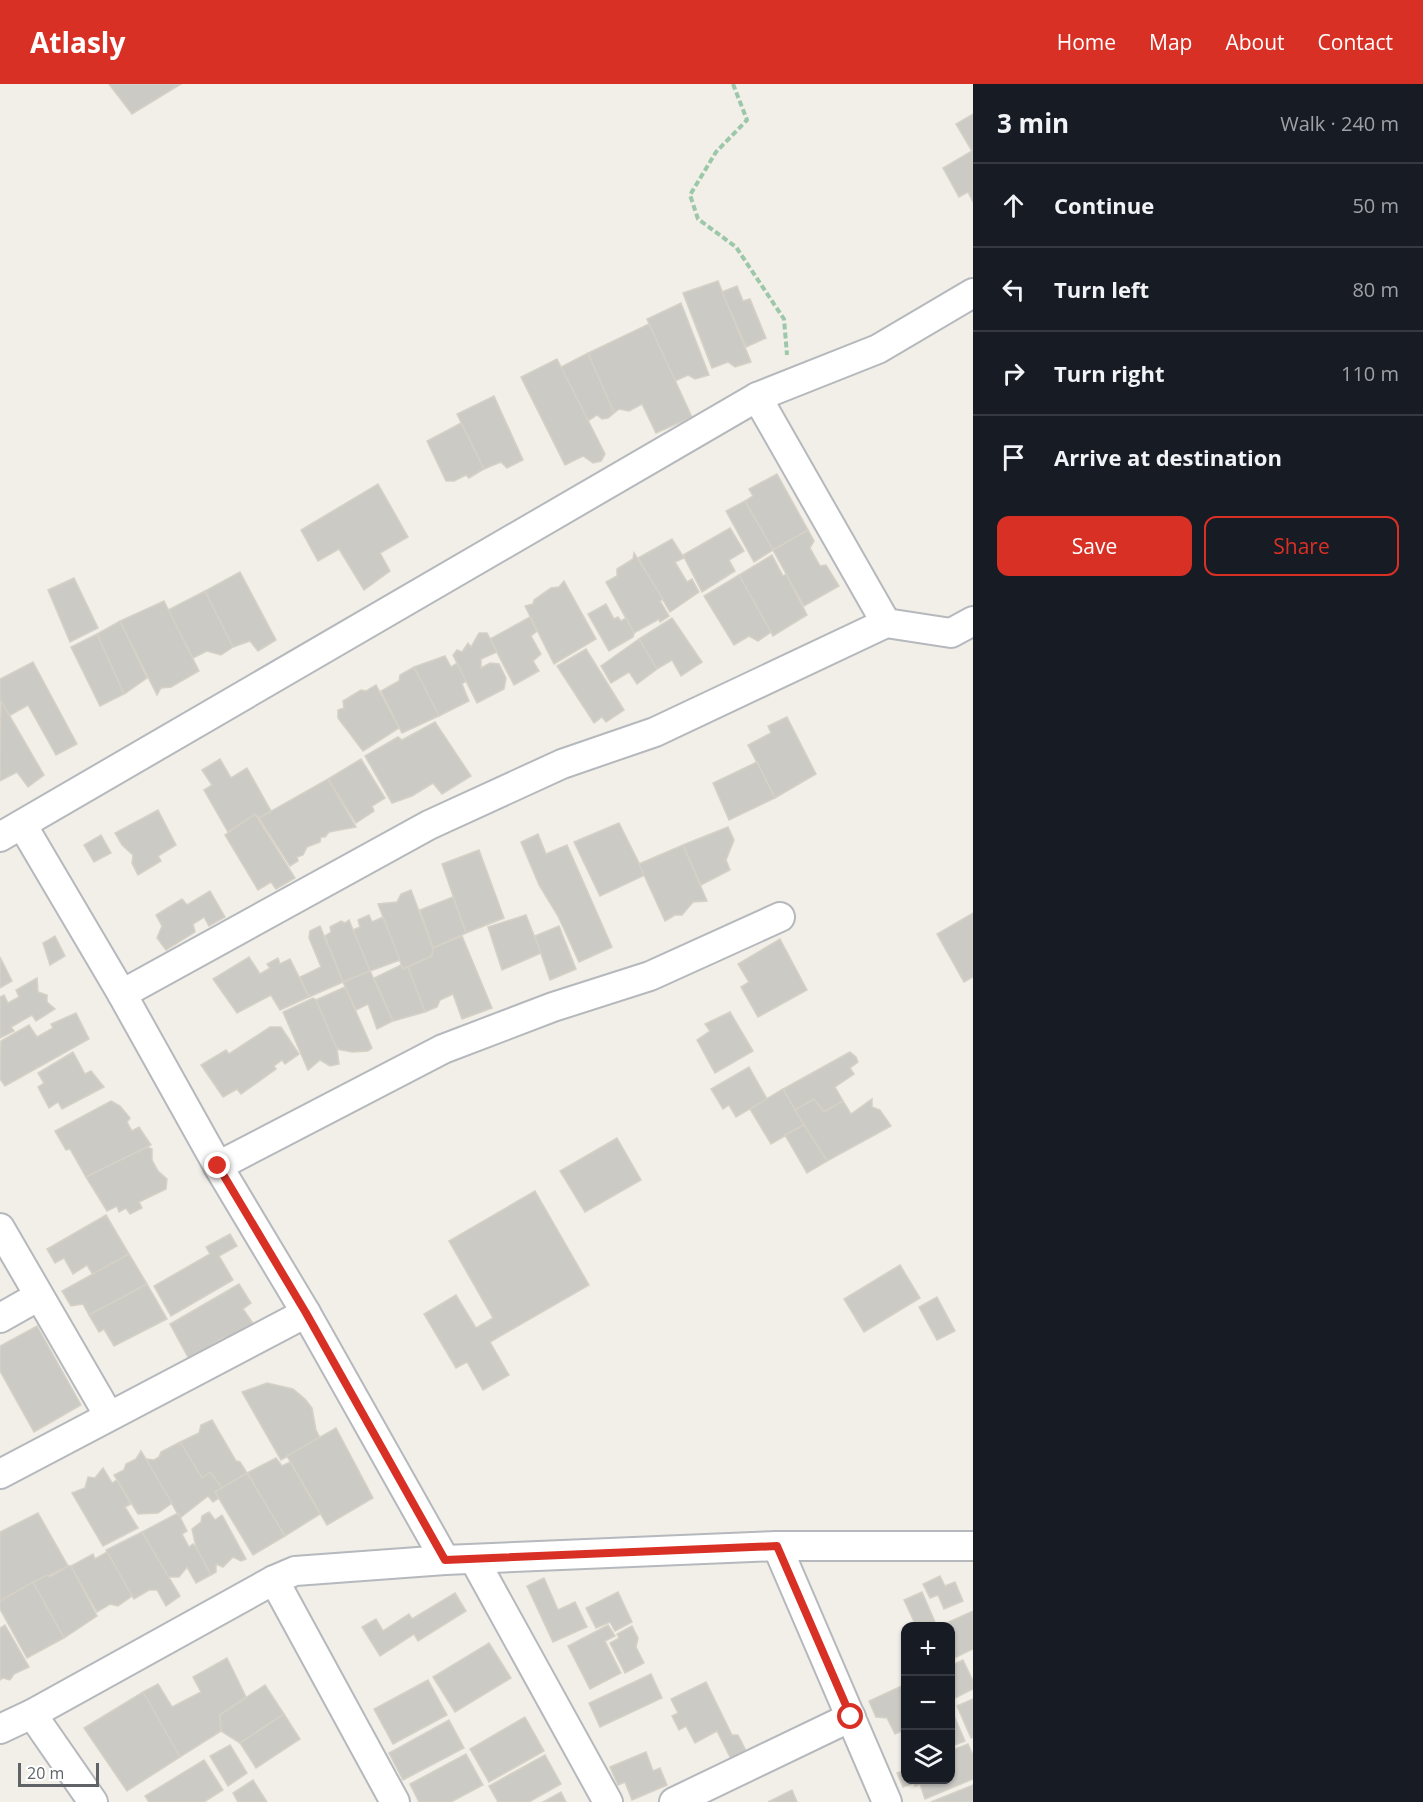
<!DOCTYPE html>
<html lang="en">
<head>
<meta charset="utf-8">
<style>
  :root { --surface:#171b24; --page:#242831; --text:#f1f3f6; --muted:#9ea1a6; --line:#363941; --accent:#d93025 }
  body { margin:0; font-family:"Open Sans",sans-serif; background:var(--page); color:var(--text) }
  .controls { position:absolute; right:18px; bottom:18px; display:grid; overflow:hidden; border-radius:12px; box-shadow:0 2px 4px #0004 }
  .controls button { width:54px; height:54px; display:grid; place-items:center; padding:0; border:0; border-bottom:2px solid var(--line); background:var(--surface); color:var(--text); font:30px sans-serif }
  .scale { position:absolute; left:18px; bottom:15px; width:81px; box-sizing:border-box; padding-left:6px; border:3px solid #5f6368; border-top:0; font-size:16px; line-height:21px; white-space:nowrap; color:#5f6368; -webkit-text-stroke:4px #fff; paint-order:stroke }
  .stop { position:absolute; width:18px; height:18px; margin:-14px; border:4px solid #d93025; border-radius:50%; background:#fff }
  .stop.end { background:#d93025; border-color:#fff; box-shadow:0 2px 6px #0008 }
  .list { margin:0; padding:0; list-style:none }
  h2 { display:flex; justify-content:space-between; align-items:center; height:78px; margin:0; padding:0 24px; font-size:26px }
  h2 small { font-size:20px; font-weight:400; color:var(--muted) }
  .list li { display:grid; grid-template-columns:39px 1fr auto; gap:18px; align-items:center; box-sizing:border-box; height:84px; padding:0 24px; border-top:2px solid var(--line) }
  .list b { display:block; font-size:22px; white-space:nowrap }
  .list em { font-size:20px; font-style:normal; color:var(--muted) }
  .actions { display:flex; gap:12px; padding:18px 24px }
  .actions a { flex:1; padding:14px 0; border:2px solid var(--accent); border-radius:12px; text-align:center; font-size:21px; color:var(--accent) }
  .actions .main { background:var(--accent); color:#fff }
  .icon { flex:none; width:33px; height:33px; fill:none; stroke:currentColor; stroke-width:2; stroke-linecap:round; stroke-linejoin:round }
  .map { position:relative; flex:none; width:973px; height:1718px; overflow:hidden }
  header { display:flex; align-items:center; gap:36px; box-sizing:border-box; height:84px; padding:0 30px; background:var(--accent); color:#fff }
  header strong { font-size:28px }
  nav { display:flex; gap:33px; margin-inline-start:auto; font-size:21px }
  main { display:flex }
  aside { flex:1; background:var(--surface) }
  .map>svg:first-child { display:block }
  .building { fill:#cccac5; stroke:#d6d1c6; stroke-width:1.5 }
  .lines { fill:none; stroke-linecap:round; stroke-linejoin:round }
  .minor-casing { stroke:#b5b8bc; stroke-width:32 }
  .path { stroke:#9cc7a9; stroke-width:4; stroke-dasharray:6 3; stroke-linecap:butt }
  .minor { stroke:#fff; stroke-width:28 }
  .route { stroke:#d93025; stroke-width:8 }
</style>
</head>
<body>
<header>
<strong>Atlasly</strong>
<nav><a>Home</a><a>Map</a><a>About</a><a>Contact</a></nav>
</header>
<main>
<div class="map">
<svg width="973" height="1718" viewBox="0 0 973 1718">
  <rect width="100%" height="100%" fill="#f1efe8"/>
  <g class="building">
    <path d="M109 0H181L132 30Z"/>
    <path d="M973 30V118L968 108 959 113 943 84 972 67 956 40Z"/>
    <path d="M718 197 751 278 735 283 728 278 712 284 683 209Z"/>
    <path d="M737 202 743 217 750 215 766 254 746 263 722 208Z"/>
    <path d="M681 219 709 291 695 295 688 291 675 297 647 235Z"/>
    <path d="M649 240 692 333 656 349 642 320 629 327 619 325 614 329 588 269Z"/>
    <path d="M588 269 614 329 608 334 602 335 597 331 588 337 561 283Z"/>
    <path d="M557 275 605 370 601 377 593 379 583 372 565 381 521 293Z"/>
    <path d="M494 312 523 376 507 384 501 378 484 385 457 330Z"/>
    <path d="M461 339 484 385 469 394 466 391 454 397H446L427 357Z"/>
    <path d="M777 390 808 446 773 466 745 417 753 412 749 405Z"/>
    <path d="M378 400 408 453 380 469 390 487 364 506 339 465 318 477 301 446Z"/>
    <path d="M745 417 773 466 754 478 726 427Z"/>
    <path d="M730 444 744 467 729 476 735 487 702 508 683 471Z"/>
    <path d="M808 446 814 457 810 464 820 482 826 481 839 502 804 522 773 466Z"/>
    <path d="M672 455 684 474 675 478 687 498 692 495 699 508 670 528 638 474Z"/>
    <path d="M634 469 663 515 660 517 669 532 660 538 659 535 634 549 606 498 617 492V485L633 475Z"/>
    <path d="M772 471 783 492 786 490 807 531 773 552 739 491Z"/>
    <path d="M240 488 276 556 258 567 250 557 233 563 205 507Z"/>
    <path d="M739 491 771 548 758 557 749 552 734 561 704 512Z"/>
    <path d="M74 494 98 544 70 558 48 506Z"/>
    <path d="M564 497 596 555 554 580 525 522 533 520 534 516 551 504 559 503Z"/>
    <path d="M205 507 233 563 221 571 207 567 193 574 168 526Z"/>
    <path d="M164 517 199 587 171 603 161 604 157 611 120 537Z"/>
    <path d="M606 520 614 535 618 533 621 537 626 534 634 549 633 553 609 567 588 530Z"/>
    <path d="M530 533 537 547 531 552 541 570 533 577 539 587 514 601 490 555Z"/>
    <path d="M672 534 702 578 681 592 672 576 657 585 639 555Z"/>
    <path d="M120 537 147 594 124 610 97 550Z"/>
    <path d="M479 549H487L497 568 481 575V584L490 579 499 580 506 594 504 605 477 619 453 571 457 566 462 568 468 559 471 563Z"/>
    <path d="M97 550 124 610 100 622 71 563Z"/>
    <path d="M639 555 657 585 637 600 629 588 611 599 601 582Z"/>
    <path d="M586 565 624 626 606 638 602 633 594 639 557 582Z"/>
    <path d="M445 572 451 583 457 579 466 597 462 600 469 617 439 632 414 583Z"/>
    <path d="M33 578 77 660 56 671 28 621 9 632 0 616V595Z"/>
    <path d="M414 583 439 632 402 649 381 607 399 597 400 591Z"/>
    <path d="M376 601 399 644 363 667 338 634V626L344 624 343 617 361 606 366 607Z"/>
    <path d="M1 617 44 691 28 703 17 688 0 697Z"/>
    <path d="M787 633 816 690 775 714 748 661 771 649 768 642Z"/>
    <path d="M435 638 471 692 442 710 433 699 412 712 392 719 365 672 398 653 402 656Z"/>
    <path d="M220 675 231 694 247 684 271 727 259 734 255 730 228 748 204 706 212 701 202 686Z"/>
    <path d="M361 675 385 714 372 722 374 727 356 739 328 695Z"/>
    <path d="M757 678 775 714 729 736 713 699Z"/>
    <path d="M328 695 356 743 329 748 325 753H321L320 758 307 763 303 771 297 773 298 777 290 782 259 734Z"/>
    <path d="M158 726 176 761 158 772 161 777 138 791 132 779 133 771 122 761 115 749Z"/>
    <path d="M255 730 295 794 276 805 271 798 258 806 225 751Z"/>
    <path d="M619 739 645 791 600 812 574 758Z"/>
    <path d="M728 743 734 756 726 776 730 786 701 801 683 761Z"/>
    <path d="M538 750 546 770 567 761 612 863 579 878 558 832 539 801 521 758Z"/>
    <path d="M101 751 111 769 94 778 84 761Z"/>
    <path d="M683 761 707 817 693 818 682 831H675L665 837 639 780Z"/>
    <path d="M479 766 504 834 466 849 442 780Z"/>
    <path d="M411 806 433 864 432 872 403 885 378 820 397 818 401 810Z"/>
    <path d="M210 807 225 833 209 842 204 833 193 840 195 848 166 866 157 854 162 842 156 831 182 815 187 821Z"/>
    <path d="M453 813 466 849 433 864 420 826Z"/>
    <path d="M973 829V893L964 898 937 850Z"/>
    <path d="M369 831 372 838 383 833 400 876 370 887 353 846 360 843 358 836Z"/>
    <path d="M526 831 541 869 502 886 488 843Z"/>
    <path d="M349 836 370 887 343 898 325 852 331 848 330 843 341 837 345 839Z"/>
    <path d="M320 842 343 898 309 913 300 893 321 883 309 854 310 847Z"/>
    <path d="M559 842 576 885 550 896 535 852Z"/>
    <path d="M55 852 65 872 50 881 43 859Z"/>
    <path d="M462 852 492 924 462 935 453 910 440 916 437 923 425 928 408 883 432 872 433 864Z"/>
    <path d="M780 855 807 906 758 933 741 903 749 898 738 880Z"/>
    <path d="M0 873 12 897 0 904Z"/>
    <path d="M249 873 260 890 270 884 267 880 278 874 280 880 290 875 309 913 280 926 271 911 237 929 213 895Z"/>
    <path d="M401 881 403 885 408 883 425 928 393 937 374 894Z"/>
    <path d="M370 887 393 937 377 945 368 920 356 926 343 898Z"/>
    <path d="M37 894 38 908 47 911V918L55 925 36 937 32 931 11 943 14 947 0 954V913L4 911 8 919 19 913 16 906Z"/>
    <path d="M345 903 372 964 368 967 352 968 337 965 316 916Z"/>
    <path d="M313 914 316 916 337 965 339 980 330 982 320 976 308 986 283 928Z"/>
    <path d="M730 928 753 967 715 989 697 956 710 947 705 940Z"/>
    <path d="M76 929 89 955 5 1002 0 995 1 957 29 941 37 953 53 944 51 940Z"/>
    <path d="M270 943H281L299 970 285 980 282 976 274 982 276 985 241 1010 237 1005 223 1013 201 981 226 966 229 970Z"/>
    <path d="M73 968 85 990 91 987 104 1003 62 1025 58 1018 49 1024 38 1003 44 999 38 989Z"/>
    <path d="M850 968 856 973 858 978 850 984 854 990 835 1003 843 1017 824 1028 814 1015 795 1026 783 1005Z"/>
    <path d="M749 983 767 1015 736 1033 729 1021 723 1025 711 1005Z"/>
    <path d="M783 1005 804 1041 771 1060 750 1025Z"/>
    <path d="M814 1015 824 1028 843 1017 851 1030 872 1015V1023L880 1026 891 1042 827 1077 795 1026Z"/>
    <path d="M111 1017 120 1022 130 1034 127 1038 132 1047 139 1043 151 1061 86 1093 70 1065 66 1066 55 1047Z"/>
    <path d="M804 1041 827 1077 807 1089 785 1051Z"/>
    <path d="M617 1054 641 1096 585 1128 560 1087Z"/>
    <path d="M147 1063 152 1065V1076L158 1087 167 1095 166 1105 139 1118 142 1124 130 1130 126 1124 119 1128 117 1122 107 1127 86 1093Z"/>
    <path d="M535 1107 589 1201 490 1258 509 1291 483 1306 467 1278 456 1284 424 1230 456 1211 476 1244 493 1234 449 1157Z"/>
    <path d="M106 1131 129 1170 93 1191 87 1181 73 1190 64 1174 55 1179 47 1165Z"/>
    <path d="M230 1150 237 1162 219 1172 233 1196 171 1232 154 1202 210 1170 206 1163Z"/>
    <path d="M129 1170 147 1200 89 1231 83 1220 71 1222 62 1207Z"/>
    <path d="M900 1181 920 1214 864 1248 844 1215Z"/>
    <path d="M147 1200 167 1235 114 1262 104 1245 99 1248 89 1231Z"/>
    <path d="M239 1200 251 1219 243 1225 257 1245 241 1255 223 1254 189 1275 170 1240Z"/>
    <path d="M937 1213 955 1247 937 1256 919 1223Z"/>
    <path d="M37 1242 81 1321 34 1348 0 1287V1262Z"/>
    <path d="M267 1299 293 1305 305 1315 312 1324 316 1346 320 1354 281 1376 242 1308Z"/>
    <path d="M212 1336 236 1377 240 1378 247 1389 222 1404 210 1388 202 1394 180 1358 199 1349 201 1341Z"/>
    <path d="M336 1344 373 1414 327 1441 287 1372Z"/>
    <path d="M180 1358 202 1394 210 1388 222 1404 215 1408 219 1414 213 1418 208 1412 180 1434 146 1375 154 1376 159 1373 161 1368Z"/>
    <path d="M141 1367 172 1419 158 1429 138 1430 114 1391 124 1386 126 1380 136 1375Z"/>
    <path d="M276 1374 282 1382 290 1378 320 1430 285 1452 247 1389Z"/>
    <path d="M103 1384 112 1399 117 1396 131 1420 125 1423 138 1444 103 1462 72 1409 85 1404 88 1393 95 1394Z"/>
    <path d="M247 1389 285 1452 253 1471 215 1408Z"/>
    <path d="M209 1428 215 1436 222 1431 246 1475 241 1477 233 1473 223 1483 216 1480V1488L211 1491 196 1463 192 1445 201 1438 202 1432Z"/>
    <path d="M38 1429 68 1482 0 1517V1448Z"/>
    <path d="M178 1429 187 1447 182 1450 189 1463 193 1460 196 1463 211 1491 196 1499 187 1483 179 1493H168L142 1448Z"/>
    <path d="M142 1448 180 1512 166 1522 157 1506H149L134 1515 106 1466Z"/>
    <path d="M107 1468 132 1512 118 1522 110 1520 97 1528 71 1482 93 1470 95 1475Z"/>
    <path d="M68 1482H71L97 1532 64 1554 33 1498 47 1491 50 1493Z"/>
    <path d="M940 1492 945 1502 955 1498 963 1517 944 1525 938 1511 930 1514 923 1500Z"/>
    <path d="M544 1494 558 1526 575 1518 587 1543 553 1558 527 1502Z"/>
    <path d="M33 1498 64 1554 27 1574 0 1525V1517Z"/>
    <path d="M618 1508 632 1538 615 1547 610 1538 596 1544 586 1524Z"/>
    <path d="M922 1508 935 1538 916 1542 904 1516Z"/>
    <path d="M455 1509 466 1527 418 1557 414 1550 380 1572 362 1543 376 1535 383 1547 409 1530 412 1535Z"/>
    <path d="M973 1527V1565L950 1576V1542H940Z"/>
    <path d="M5 1541 29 1583 14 1590 10 1596 3 1594 0 1596V1544Z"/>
    <path d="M608 1541 615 1552 605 1557 621 1589 590 1605 568 1562Z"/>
    <path d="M632 1542 638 1554 636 1563 644 1579 625 1589 610 1559 619 1554 617 1550Z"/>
    <path d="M489 1559 511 1594 455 1628 433 1593Z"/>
    <path d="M227 1574 246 1613 220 1631 221 1647 180 1673 143 1608 158 1600 172 1623 201 1608 193 1593Z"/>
    <path d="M963 1576 973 1597V1605L951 1616 950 1582Z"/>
    <path d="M651 1590 662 1614 600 1643 589 1619Z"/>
    <path d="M428 1596 447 1631 393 1660 374 1625Z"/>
    <path d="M706 1598 732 1651H738L746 1667 731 1675 717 1647 695 1659 686 1642 679 1646 672 1632 678 1629 671 1615Z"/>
    <path d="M906 1600V1645L895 1650 887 1634 876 1633 869 1617Z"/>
    <path d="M265 1601 284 1630 240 1659 221 1647 220 1631Z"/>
    <path d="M143 1608 180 1673 127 1707 84 1644Z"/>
    <path d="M973 1615V1653L971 1654 957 1622Z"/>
    <path d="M952 1627 965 1657 950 1663V1628Z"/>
    <path d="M284 1630 300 1655 256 1684 240 1659Z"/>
    <path d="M525 1633 544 1667 489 1698 470 1665Z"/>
    <path d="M449 1636 464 1664 403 1696 389 1669Z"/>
    <path d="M968 1660 973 1671V1695L925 1715 920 1700 915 1702 914 1699 903 1703 897 1689 906 1686V1696H950V1667Z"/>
    <path d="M230 1661 247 1689 228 1702 210 1672Z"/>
    <path d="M646 1668 653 1687 660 1684 667 1701 632 1716 625 1698 618 1701 610 1683Z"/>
    <path d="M466 1670 483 1701 451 1718H419L410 1700Z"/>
    <path d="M545 1671 561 1700 529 1718H498L489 1702Z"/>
    <path d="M204 1676 223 1706 204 1718H149L145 1712Z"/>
    <path d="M253 1696 267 1718H238L233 1709Z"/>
    <path d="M973 1701V1718H931Z"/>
    <path d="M792 1706 797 1718H768Z"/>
    <path d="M561 1708 566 1718H543Z"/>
  </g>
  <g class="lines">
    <defs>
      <g id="minor">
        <path d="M757 313 878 265 973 209"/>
        <path d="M23 742 122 910 218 1082 306 1229 445 1476"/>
        <path d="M0 753 757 313 886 539"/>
        <path d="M122 910 429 741 562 680 655 648 886 539 951 549 973 537"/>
        <path d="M218 1082 443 965 553 923 650 892 780 833"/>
        <path d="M0 1144 109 1332"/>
        <path d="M0 1234 39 1212"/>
        <path d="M0 1390 306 1229"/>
        <path d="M777 1462 887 1718"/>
        <path d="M475 1477 608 1718"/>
        <path d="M274 1496 395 1718"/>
        <path d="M32 1630 93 1718"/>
        <path d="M0 1645 32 1630 274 1496 295 1487 445 1476 777 1462H973"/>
        <path d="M674 1718 851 1633"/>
      </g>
    </defs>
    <use href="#minor" class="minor-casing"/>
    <path class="path" d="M733 0 747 36 716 68 690 111 698 135 736 163 784 235 787 271"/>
    <use href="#minor" class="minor"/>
  </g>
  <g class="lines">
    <path class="route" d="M218 1082 306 1229 445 1476 777 1462 851 1633"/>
  </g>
</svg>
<div class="controls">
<button>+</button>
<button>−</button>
<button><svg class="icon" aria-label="layers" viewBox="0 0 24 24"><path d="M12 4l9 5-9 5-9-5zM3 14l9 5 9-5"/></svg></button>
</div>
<div class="scale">20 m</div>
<div class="stop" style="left:851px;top:1633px"></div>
<div class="stop end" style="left:218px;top:1082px"></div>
</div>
<aside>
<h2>3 min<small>Walk · 240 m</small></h2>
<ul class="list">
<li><svg class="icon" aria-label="ahead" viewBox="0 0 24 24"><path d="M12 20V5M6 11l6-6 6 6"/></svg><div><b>Continue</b></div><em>50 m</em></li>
<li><svg class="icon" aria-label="left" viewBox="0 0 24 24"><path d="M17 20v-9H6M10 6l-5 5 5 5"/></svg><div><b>Turn left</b></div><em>80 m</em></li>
<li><svg class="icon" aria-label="right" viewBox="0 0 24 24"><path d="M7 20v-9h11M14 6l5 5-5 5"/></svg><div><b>Turn right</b></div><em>110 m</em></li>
<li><svg class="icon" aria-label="arrive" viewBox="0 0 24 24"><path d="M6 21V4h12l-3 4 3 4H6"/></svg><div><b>Arrive at destination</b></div></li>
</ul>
<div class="actions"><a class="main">Save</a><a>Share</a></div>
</aside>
</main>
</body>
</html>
